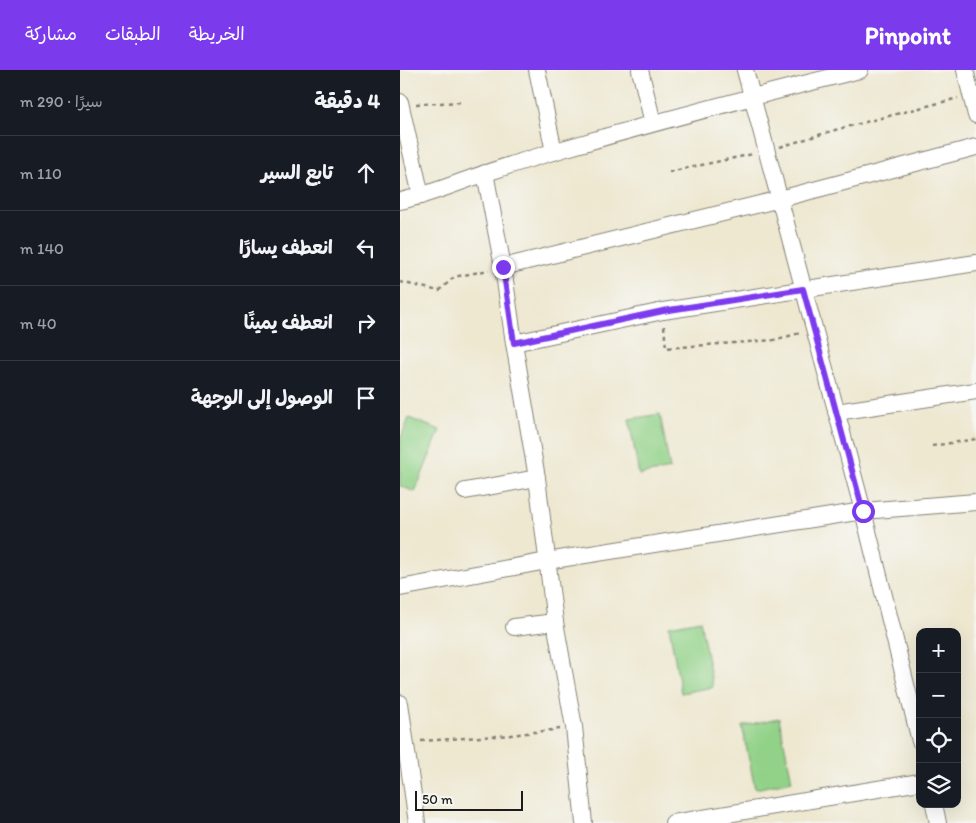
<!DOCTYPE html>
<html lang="ar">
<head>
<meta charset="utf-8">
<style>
  :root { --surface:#171b24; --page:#242831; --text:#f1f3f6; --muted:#9ea1a6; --line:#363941; --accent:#7c3aed }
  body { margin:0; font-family:Itim,"Playpen Sans Arabic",sans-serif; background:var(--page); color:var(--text); direction:rtl }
  .controls { position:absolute; right:15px; bottom:15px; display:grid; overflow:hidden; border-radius:10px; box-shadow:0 5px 20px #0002 }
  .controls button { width:45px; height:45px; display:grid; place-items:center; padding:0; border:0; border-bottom:1px solid var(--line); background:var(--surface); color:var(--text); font:25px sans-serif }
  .scale { position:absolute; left:15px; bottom:12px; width:108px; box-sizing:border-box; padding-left:5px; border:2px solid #1c1c1c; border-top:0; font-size:14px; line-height:18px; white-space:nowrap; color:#1c1c1c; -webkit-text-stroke:4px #f6f6f2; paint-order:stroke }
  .stop { position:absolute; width:15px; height:15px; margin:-11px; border:4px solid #7c3aed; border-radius:50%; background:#fff }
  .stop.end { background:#7c3aed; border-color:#fff; box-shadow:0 1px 5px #0008 }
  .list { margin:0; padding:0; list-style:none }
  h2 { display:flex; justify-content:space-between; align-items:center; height:65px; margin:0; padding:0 20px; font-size:21px }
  h2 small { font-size:16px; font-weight:400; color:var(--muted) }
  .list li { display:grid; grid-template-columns:32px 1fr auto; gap:15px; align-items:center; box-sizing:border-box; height:75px; padding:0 20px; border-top:1px solid var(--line) }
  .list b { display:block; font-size:19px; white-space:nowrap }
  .list em { font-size:16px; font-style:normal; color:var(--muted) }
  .icon { flex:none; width:28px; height:28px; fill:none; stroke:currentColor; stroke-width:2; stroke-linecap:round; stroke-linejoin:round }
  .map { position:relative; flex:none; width:576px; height:753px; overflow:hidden; direction:ltr }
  header { display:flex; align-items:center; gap:30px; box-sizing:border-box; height:70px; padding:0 25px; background:var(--accent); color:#fff }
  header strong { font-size:24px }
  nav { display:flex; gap:28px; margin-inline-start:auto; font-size:18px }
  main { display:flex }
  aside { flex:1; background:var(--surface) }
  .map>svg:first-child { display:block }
  .green { fill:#92d288; stroke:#577752 }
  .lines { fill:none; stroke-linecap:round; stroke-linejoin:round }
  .minor-casing { stroke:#858276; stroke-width:18 }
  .path { stroke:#858276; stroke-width:2.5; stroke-dasharray:4 4; stroke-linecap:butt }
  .minor { stroke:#fff; stroke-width:16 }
  .route { stroke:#7c3aed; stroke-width:6 }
</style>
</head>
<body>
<header>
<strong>Pinpoint</strong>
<nav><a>الخريطة</a><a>الطبقات</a><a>مشاركة</a></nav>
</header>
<main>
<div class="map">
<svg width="576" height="753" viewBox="0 0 576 753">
  <rect width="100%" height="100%" fill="#f6f6f2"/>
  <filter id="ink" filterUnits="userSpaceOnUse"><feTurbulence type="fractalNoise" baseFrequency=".02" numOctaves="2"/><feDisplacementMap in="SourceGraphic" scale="10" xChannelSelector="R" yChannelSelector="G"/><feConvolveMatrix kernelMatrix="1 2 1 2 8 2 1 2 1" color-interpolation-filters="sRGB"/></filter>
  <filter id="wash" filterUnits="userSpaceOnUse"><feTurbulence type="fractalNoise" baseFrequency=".0096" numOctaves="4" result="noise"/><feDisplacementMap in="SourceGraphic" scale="20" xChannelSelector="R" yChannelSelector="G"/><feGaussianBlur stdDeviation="1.12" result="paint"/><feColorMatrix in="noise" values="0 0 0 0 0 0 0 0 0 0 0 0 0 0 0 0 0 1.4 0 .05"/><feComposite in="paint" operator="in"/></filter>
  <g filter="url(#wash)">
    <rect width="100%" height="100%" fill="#eee8d1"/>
    <g class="green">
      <path d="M260 344 270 399 239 405 229 349Z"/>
      <path d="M9 348 40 360 15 422 0 416V370Z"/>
      <path d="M300 550 313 617 281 623 269 556Z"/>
      <path d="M379 648 392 711 355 719 342 656Z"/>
    </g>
  </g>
  <g filter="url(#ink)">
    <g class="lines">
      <defs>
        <g id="minor">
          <path d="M137 0 154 82"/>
          <path d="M240 0 253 53"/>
          <path d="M345 0 463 441 520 671"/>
          <path d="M565 0 576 45"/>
          <path d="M0 32 21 126"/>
          <path d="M85 103 103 197 114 273 137 408 155 552 174 657 184 753"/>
          <path d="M0 131C24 126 46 117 69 109 97 99 126 90 156 81 256 52 358 25 460 0"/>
          <path d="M103 197 380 129 576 77"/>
          <path d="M114 273 263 241 576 193"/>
          <path d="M436 342 576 321"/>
          <path d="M65 421 137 408"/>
          <path d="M0 518 147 491 463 441 576 432"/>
          <path d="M114 557 155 552"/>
          <path d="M0 633 17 753"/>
          <path d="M534 734 538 753"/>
          <path d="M273 753 520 712"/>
        </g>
      </defs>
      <use href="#minor" class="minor-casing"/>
      <g class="path">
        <path d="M16 34 64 32"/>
        <path d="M380 77 435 60 558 28"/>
        <path d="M269 102 353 84"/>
        <path d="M0 212 39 221 54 207 89 200"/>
        <path d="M264 256 266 278 374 270 400 263"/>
        <path d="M532 376 576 369"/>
        <path d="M21 671 111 665 160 659"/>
      </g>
      <use href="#minor" class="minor"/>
    </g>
  </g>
  <g class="lines" filter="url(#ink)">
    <path class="route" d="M103 197 114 273 263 241 403 219 463 441"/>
  </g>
</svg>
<div class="controls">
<button>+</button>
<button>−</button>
<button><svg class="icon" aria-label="locate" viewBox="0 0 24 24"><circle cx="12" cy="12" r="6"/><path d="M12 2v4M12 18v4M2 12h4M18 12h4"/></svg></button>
<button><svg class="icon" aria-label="layers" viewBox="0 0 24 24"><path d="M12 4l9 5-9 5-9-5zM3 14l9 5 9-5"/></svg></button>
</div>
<div class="scale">50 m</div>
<div class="stop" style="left:463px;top:441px"></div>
<div class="stop end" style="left:103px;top:197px"></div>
</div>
<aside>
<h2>4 دقيقة<small>سيرًا · 290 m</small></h2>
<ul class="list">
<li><svg class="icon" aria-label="ahead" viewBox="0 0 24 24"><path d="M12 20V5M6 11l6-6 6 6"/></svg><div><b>تابع السير</b></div><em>110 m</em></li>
<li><svg class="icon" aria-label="left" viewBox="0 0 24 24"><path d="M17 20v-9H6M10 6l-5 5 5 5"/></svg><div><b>انعطف يسارًا</b></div><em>140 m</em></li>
<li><svg class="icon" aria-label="right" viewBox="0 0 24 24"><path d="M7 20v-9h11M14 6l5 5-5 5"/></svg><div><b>انعطف يمينًا</b></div><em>40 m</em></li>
<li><svg class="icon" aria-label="arrive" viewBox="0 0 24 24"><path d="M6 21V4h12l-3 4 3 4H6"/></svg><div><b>الوصول إلى الوجهة</b></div></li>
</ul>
</aside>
</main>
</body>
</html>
